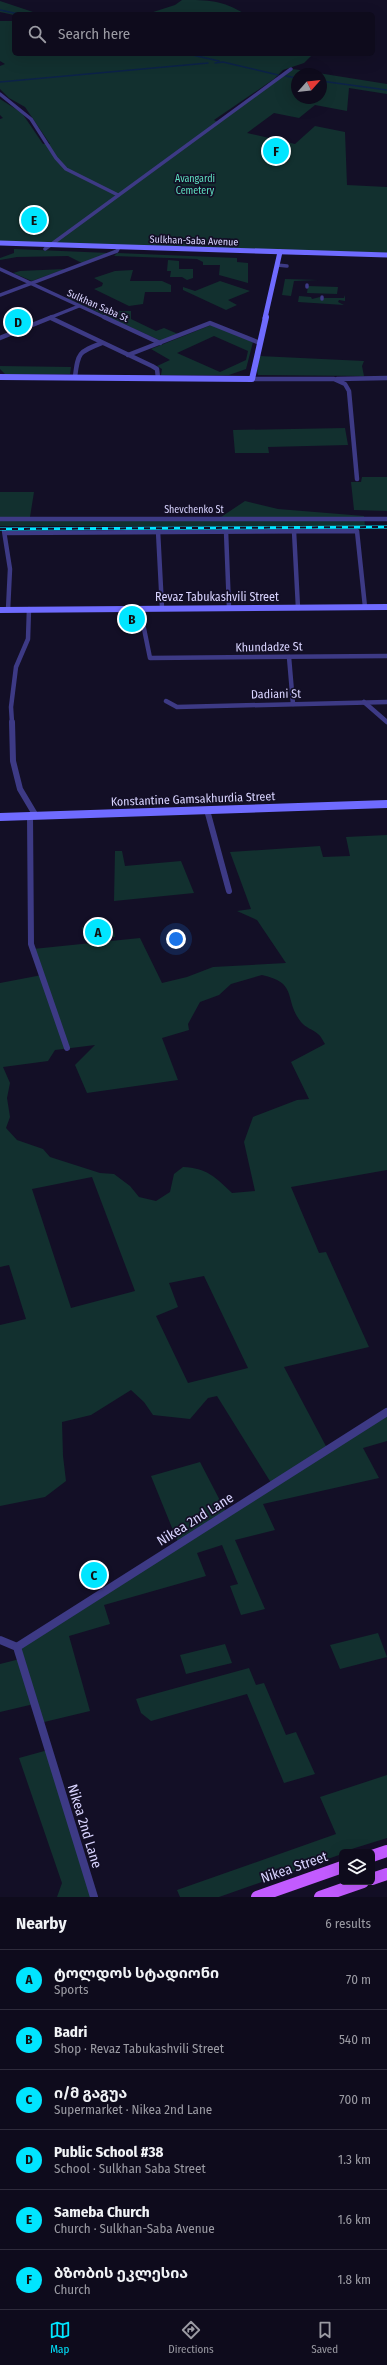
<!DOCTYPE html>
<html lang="en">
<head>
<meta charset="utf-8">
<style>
  :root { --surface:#0e0b1c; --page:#1c1929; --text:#f1f3f6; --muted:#9b9ba3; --line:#2e2b3b; --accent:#00e5ff }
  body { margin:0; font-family:"Fira Sans Condensed","Noto Sans Georgian",sans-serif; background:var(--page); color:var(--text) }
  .controls { position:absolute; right:12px; bottom:12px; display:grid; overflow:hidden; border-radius:6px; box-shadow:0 4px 16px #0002 }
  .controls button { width:36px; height:36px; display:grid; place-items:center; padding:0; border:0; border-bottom:1px solid var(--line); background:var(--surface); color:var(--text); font:20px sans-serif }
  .compass { position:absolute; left:291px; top:68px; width:36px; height:36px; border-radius:50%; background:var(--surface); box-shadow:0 4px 16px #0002; rotate:63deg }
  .you { position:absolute; left:176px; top:939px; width:14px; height:14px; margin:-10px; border:3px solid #fff; border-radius:50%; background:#1a73e8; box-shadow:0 0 0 6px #1a73e833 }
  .badge { display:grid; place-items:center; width:26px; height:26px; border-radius:50%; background:var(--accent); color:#111; font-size:13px; font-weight:700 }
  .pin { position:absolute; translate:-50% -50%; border:2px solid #fff; box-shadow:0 1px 4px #0006 }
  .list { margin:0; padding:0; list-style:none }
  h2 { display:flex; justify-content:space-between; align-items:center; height:52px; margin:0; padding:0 16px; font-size:17px }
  h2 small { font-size:13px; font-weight:400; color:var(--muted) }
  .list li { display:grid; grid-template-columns:26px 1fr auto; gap:12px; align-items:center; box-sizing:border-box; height:60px; padding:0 16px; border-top:1px solid var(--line) }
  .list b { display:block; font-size:15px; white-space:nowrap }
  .list p { margin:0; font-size:13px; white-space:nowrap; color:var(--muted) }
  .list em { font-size:13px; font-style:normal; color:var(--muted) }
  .icon { flex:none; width:22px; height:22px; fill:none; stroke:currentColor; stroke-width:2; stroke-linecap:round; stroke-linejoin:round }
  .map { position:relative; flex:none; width:387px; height:1897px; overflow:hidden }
  .search { position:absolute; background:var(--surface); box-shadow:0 4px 16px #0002; left:12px; right:12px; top:12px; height:44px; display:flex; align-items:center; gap:10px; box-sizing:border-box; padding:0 14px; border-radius:6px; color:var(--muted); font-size:15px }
  .sheet { height:412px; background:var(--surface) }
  nav { display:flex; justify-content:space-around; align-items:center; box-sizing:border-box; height:56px; border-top:1px solid var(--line); background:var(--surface); font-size:11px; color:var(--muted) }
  nav a { display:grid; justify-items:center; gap:2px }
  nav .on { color:var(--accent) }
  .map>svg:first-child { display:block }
  .green { fill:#12302f; fill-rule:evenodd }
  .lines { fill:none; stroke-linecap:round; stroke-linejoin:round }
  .stream { stroke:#0c2248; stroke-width:1.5 }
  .street-far3 { stroke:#3d3a85; stroke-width:3.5 }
  .street-far2 { stroke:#3d3a85; stroke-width:4.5 }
  .street-far1 { stroke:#3d3a85; stroke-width:6 }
  .street { stroke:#3d3a85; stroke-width:8 }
  .secondary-far2 { stroke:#6f6bff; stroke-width:5 }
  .secondary-far1 { stroke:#6f6bff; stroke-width:6 }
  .secondary { stroke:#6f6bff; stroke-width:8 }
  .primary { stroke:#c25bff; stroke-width:12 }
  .rail-casing { stroke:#00e5ff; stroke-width:3 }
  .rail { stroke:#130f26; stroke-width:2; stroke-dasharray:6; stroke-linecap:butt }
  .labels { text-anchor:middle; stroke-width:3.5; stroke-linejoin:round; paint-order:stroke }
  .far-park-label { font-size:10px; fill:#5fe0c0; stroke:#130f26 }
  .far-street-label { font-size:10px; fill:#d9d4ff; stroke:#130f26 }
  .street-label { font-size:12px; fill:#d9d4ff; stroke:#130f26 }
  .near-street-label { font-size:14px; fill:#d9d4ff; stroke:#130f26 }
</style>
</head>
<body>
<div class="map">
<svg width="387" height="1897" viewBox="0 0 387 1897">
  <rect width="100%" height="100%" fill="#130f26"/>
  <g class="green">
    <path d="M182 0C209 0 222 0 245 14H147L175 5Z"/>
    <path d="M0 1 36 13 14 15 0 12Z"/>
    <path d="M0 21H14V54H313L304 63 283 70 274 79 214 120 219 123 293 69 387 84V94L349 88 347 111 315 105 299 118 274 113 247 133 295 144 315 126 345 132 347 185 387 187V253L0 242V119L3 118 0 115V99L22 113 43 144H50L25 107 9 98 0 89V66L5 64 0 61ZM297 74H321V98H297Z"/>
    <path d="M14 249 109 253 82 263 68 256 17 257 0 260V258L14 253Z"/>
    <path d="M117 253 237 258V262L248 263V283L219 275 220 265H203V262L197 259 114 256Z"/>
    <path d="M168 260 179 261V269H193V278L187 280 182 277H170L171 271H167Z"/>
    <path d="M65 269 32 281 13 273 20 271Z"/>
    <path d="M133 270 130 281H162L171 285V292H145L143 304 129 306 94 289 102 286 103 283 94 278 115 271Z"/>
    <path d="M285 279 318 280 294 281 291 296 282 295Z"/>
    <path d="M220 281 250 291 228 300 237 305 226 310 183 290V287L195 291Z"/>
    <path d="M308 286 338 287 337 294 307 293Z"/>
    <path d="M82 293 84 294 75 297 108 314 116 311H131V319L156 331 164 328 178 334 161 341 67 298Z"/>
    <path d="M345 295V301L339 300 338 302 344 305 298 302 299 296 311 297 312 299 320 297 323 299 324 298H344Z"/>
    <path d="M211 325 253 342 246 369 229 375H161L162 369 157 366 170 360 151 349ZM214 336 248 351 246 360 220 372 177 353Z"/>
    <path d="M259 356 364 361 362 366 364 376 258 375 257 371Z"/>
    <path d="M0 366 71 367 70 374H5L0 369Z"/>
    <path d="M345 428 348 445 268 447 269 453H235L233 430Z"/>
    <path d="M362 477H387V511L354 510 351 482H361Z"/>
    <path d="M0 492H34L30 517H0Z"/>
    <path d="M245 501 278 509 364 516 365 526H0V519L221 517Z"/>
    <path d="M387 835V1170L291 1187 319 1253 326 1252 369 1347 284 1367 328 1450 387 1412V1441L363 1448 379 1478 263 1504 275 1530 235 1540 265 1609 241 1615 230 1586 238 1584 222 1545 197 1553 206 1576 104 1605 110 1624 69 1636 90 1711 40 1723 34 1704 0 1712V1664L20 1659 17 1647 179 1545 151 1476 200 1462 227 1514 273 1486 217 1396 208 1398 190 1419 153 1415 144 1402 131 1390 91 1415 62 1422 63 1456 66 1481 45 1497 0 1506V1325L26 1319 9 1265 0 1267V983L42 975 33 949 140 938 162 983 187 977 213 967 286 963 257 920 237 911 251 909 230 852 320 846 323 857 350 856 346 837ZM262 975C299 983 283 999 301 1022 306 1028 312 1029 318 1034 321 1036 323 1041 325 1044L291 1062 309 1099 297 1100 253 1117 244 1142 255 1191 232 1193C215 1177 207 1168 183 1167L174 1174 170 1192 156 1201 139 1197 130 1186 114 1174 100 1173 50 1157 43 1149 17 1140 6 1128 10 1117 7 1098 10 1083 3 1067 48 1061 55 1050 95 1045 75 1065 87 1093 178 1080 162 1038 189 1030 188 1024 200 1002 219 995 231 984ZM92 1177 135 1291 71 1308 32 1189ZM204 1276 248 1368 188 1383 156 1316 178 1307 169 1283Z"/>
    <path d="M115 851H122L125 866 181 861 194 893 114 901Z"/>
    <path d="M112 925 115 937 84 940 82 927Z"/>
    <path d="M378 1633 387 1657 340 1669 330 1645Z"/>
    <path d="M225 1644 232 1663 186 1674 180 1655Z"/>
    <path d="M249 1668 256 1685 264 1683 286 1735 296 1732 315 1774 284 1783 247 1694 151 1721 141 1713 136 1699Z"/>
    <path d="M48 1750 94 1897H57L62 1883 19 1758Z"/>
    <path d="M387 1775V1838L342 1852V1854L219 1897H180L177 1890 336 1834 320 1797Z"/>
  </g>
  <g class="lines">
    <g class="stream">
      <path d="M0 10 18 14"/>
      <path d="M188 54 219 61"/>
      <path d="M215 63 223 62 278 75"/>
      <path d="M286 76 297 78"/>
      <path d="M321 81 387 90"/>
      <path d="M0 82 208 63"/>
    </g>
    <g class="street-far3">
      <path d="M0 94 31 119 56 158 66 169 118 195"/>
      <path d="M45 249 291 69"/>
      <path d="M277 265 287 266"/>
      <path d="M0 269 106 318"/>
      <path d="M307 285V287"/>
      <path d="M0 295 117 251 119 247"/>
      <path d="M322 297V299"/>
      <path d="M49 318 79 306"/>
    </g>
    <g class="street-far2">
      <path d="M104 317 160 343"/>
      <path d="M51 318 152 366 157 369 158 378"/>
      <path d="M0 338 52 317"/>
      <path d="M128 355 210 323 260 343"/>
      <path d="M75 377C78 352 79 352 102 343"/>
      <path d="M252 379H334L345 384 349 391 357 479"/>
      <path d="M337 379 387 378"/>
      <path d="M0 519H387"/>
      <path d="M4 531 10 569 8 610"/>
      <path d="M158 531 162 608"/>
      <path d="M226 531 229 608"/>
      <path d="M294 531 298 608"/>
      <path d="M5 533 357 531 365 607"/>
      <path d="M140 609 150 658 387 656"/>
      <path d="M289 657 293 704"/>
      <path d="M166 701 177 707 387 702"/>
      <path d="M364 702 387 722"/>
      <path d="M12 723 11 707 16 667 28 639 29 609"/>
    </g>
    <g class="street-far1">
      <path d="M12 722 13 761 20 789 36 816"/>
      <path d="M207 810 229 891"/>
      <path d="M30 816 31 944 67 1048"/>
    </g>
    <g class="street">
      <path d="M0 1640 17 1647 94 1897"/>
      <path d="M17 1647 387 1412"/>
    </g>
    <g class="secondary-far2">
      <path d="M0 243 387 255"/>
      <path d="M265 318 280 252"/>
    </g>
    <g class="secondary-far1">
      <path d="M0 377 252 379 266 317"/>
      <path d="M0 610 387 607"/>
    </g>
    <path class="secondary" d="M0 817 387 804"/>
    <g class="primary">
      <path d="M372 1856 387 1851"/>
      <path d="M372 1879 387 1874"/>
      <path d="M257 1897 342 1867"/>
      <path d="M320 1897 363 1882"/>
    </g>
    <defs>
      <path id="rail" d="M0 529 387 527"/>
    </defs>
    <use href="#rail" class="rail-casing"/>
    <use href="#rail" class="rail"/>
  </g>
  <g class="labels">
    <g class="far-park-label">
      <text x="195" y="182">Avangardi<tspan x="195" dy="12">Cemetery</tspan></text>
    </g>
    <g class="far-street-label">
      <text transform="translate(194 240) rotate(2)" y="4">Sulkhan-Saba Avenue</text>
      <text transform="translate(98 305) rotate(24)" y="4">Sulkhan Saba St</text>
      <text x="194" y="513">Shevchenko St</text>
    </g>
    <g class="street-label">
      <text x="217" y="601">Revaz Tabukashvili Street</text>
      <text transform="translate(269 647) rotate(-1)" y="4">Khundadze St</text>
      <text transform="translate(276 694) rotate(-1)" y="4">Dadiani St</text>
      <text transform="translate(193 799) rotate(-2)" y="4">Konstantine Gamsakhurdia Street</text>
    </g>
    <g class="near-street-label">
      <text transform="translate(195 1519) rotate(-32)" y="5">Nikea 2nd Lane</text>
      <text transform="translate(85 1826) rotate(73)" y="5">Nikea 2nd Lane</text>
      <text transform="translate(294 1867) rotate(-19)" y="5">Nikea Street</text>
    </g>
  </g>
</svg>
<div class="controls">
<button><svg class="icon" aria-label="layers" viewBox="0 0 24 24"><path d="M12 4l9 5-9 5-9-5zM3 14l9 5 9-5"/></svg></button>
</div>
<svg class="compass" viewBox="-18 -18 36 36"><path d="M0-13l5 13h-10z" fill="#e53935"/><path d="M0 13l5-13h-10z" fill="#9b9ba3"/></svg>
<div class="you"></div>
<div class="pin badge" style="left:98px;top:932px">A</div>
<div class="pin badge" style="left:132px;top:619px">B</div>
<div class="pin badge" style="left:94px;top:1575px">C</div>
<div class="pin badge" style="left:18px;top:322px">D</div>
<div class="pin badge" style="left:34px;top:220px">E</div>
<div class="pin badge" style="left:276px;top:151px">F</div>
<div class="search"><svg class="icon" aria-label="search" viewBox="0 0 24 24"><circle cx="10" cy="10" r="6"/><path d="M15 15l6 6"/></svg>Search here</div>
</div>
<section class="sheet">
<h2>Nearby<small>6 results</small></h2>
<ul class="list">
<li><span class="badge">A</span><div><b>ტოლდოს სტადიონი</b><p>Sports</p></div><em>70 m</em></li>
<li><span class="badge">B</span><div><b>Badri</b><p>Shop · Revaz Tabukashvili Street</p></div><em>540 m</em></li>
<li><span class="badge">C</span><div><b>ი/მ გაგუა</b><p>Supermarket · Nikea 2nd Lane</p></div><em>700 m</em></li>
<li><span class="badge">D</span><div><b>Public School #38</b><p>School · Sulkhan Saba Street</p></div><em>1.3 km</em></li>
<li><span class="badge">E</span><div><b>Sameba Church</b><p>Church · Sulkhan-Saba Avenue</p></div><em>1.6 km</em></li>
<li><span class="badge">F</span><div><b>ბზობის ეკლესია</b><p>Church</p></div><em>1.8 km</em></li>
</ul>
</section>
<nav>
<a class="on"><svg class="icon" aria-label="map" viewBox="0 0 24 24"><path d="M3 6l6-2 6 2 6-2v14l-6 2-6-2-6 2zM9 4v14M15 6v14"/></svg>Map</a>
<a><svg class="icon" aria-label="directions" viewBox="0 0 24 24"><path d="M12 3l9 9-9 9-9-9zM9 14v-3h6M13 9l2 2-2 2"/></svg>Directions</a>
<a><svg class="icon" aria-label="saved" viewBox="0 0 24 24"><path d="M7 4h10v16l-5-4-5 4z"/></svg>Saved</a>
</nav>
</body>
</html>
